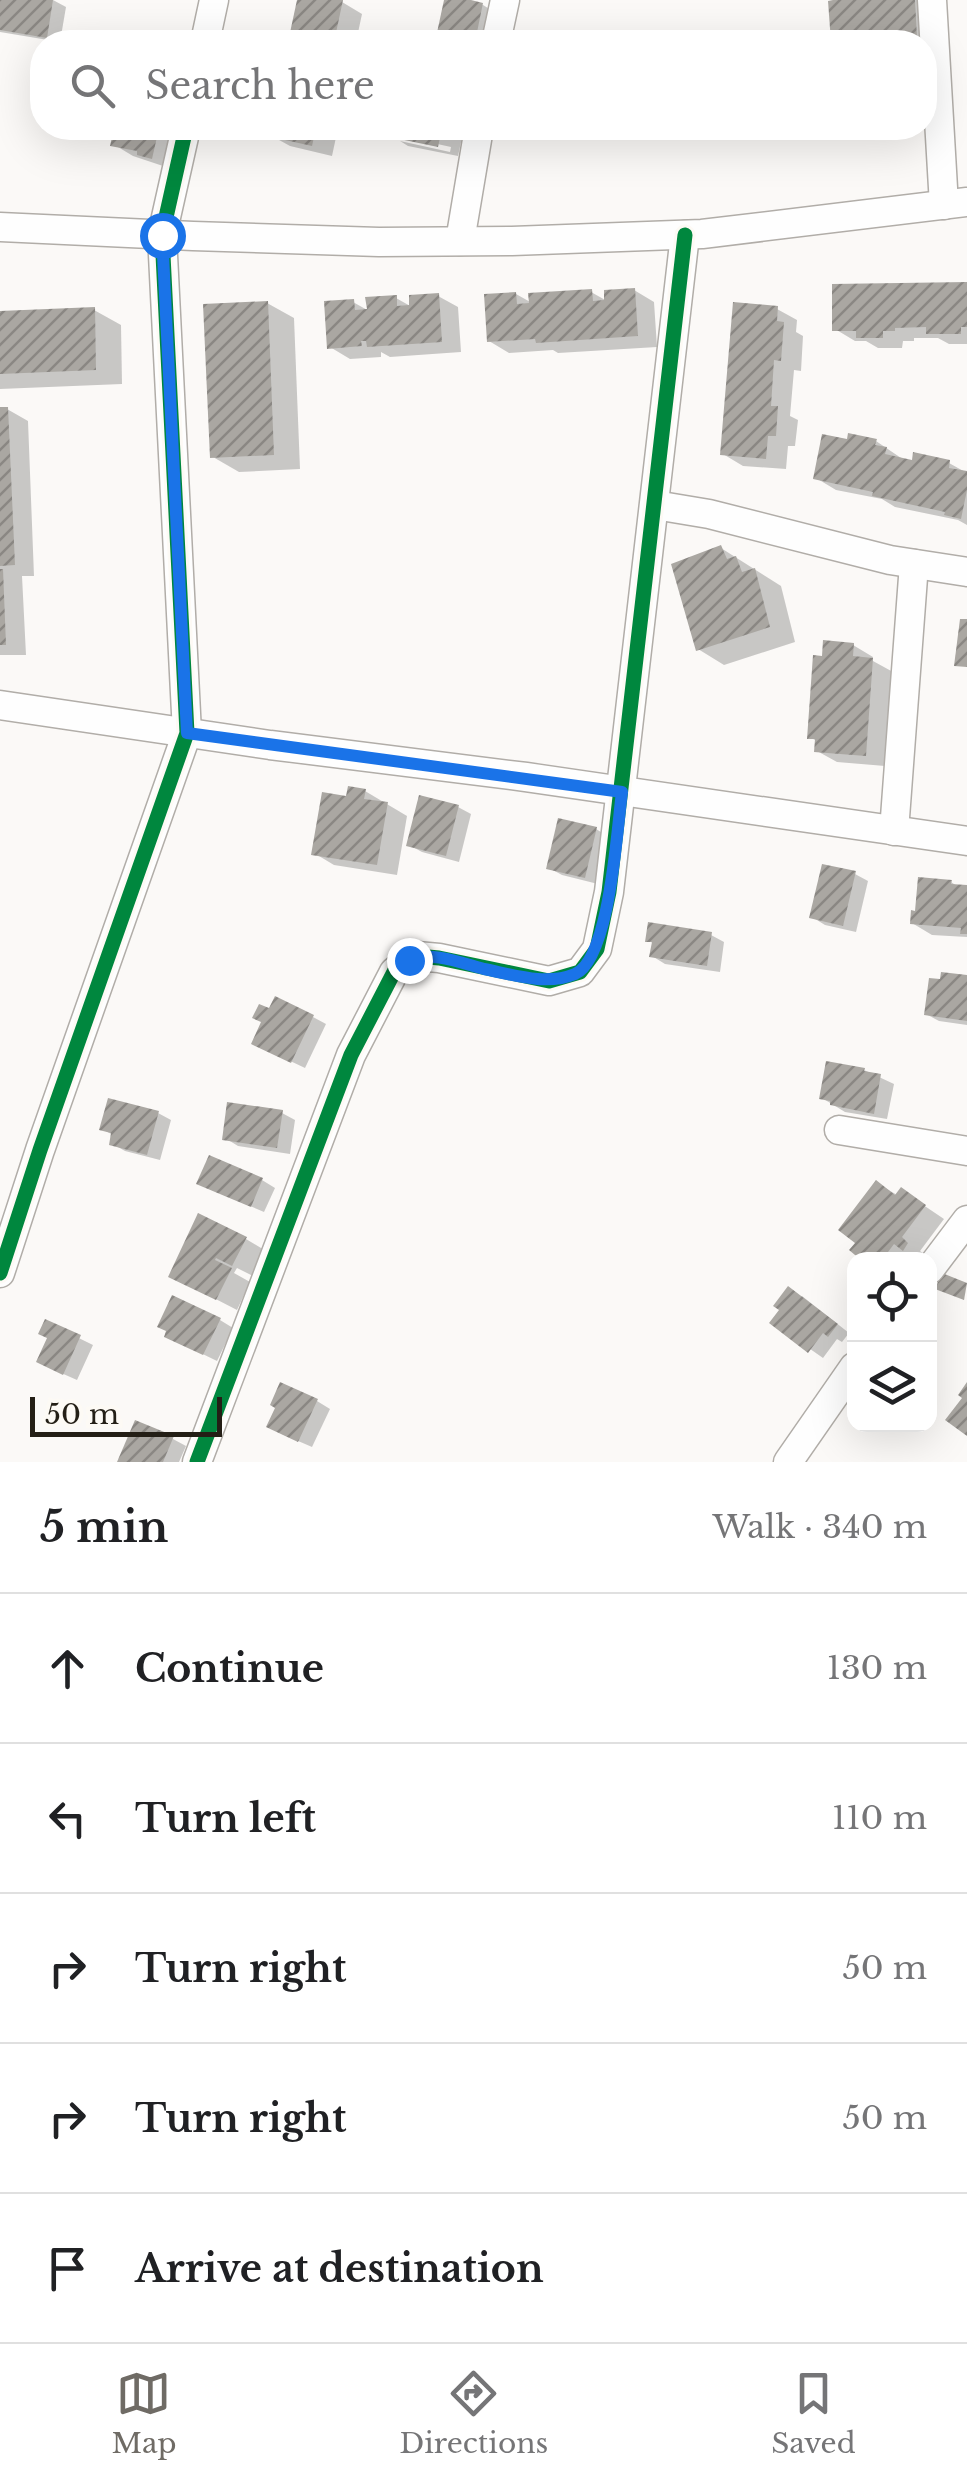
<!DOCTYPE html>
<html lang="en">
<head>
<meta charset="utf-8">
<style>
  :root { --surface:#fff; --page:#f2f2f2; --text:#202124; --muted:#757577; --line:#e0e0e0; --accent:#6f6b65 }
  body { margin:0; font-family:"Libre Baskerville",serif; background:var(--page); color:var(--text) }
  .controls { position:absolute; right:30px; bottom:30px; display:grid; overflow:hidden; border-radius:20px; box-shadow:0 10px 40px #0002 }
  .controls button { width:90px; height:90px; display:grid; place-items:center; padding:0; border:0; border-bottom:2px solid var(--line); background:var(--surface); color:var(--text); font:50px sans-serif }
  .scale { position:absolute; left:30px; bottom:25px; width:192px; box-sizing:border-box; padding-left:10px; border:5px solid #241f16; border-top:0; font-size:28px; line-height:35px; white-space:nowrap; color:#241f16; -webkit-text-stroke:8px #fdfaf5; paint-order:stroke }
  .stop { position:absolute; width:30px; height:30px; margin:-22px; border:8px solid #1a73e8; border-radius:50%; background:#fff }
  .stop.end { background:#1a73e8; border-color:#fff; box-shadow:0 2px 10px #0008 }
  .list { margin:0; padding:0; list-style:none }
  h2 { display:flex; justify-content:space-between; align-items:center; height:130px; margin:0; padding:0 40px; font-size:42px }
  h2 small { font-size:32px; font-weight:400; color:var(--muted) }
  .list li { display:grid; grid-template-columns:65px 1fr auto; gap:30px; align-items:center; box-sizing:border-box; height:150px; padding:0 40px; border-top:2px solid var(--line) }
  .list b { display:block; font-size:38px; white-space:nowrap }
  .list em { font-size:32px; font-style:normal; color:var(--muted) }
  .icon { flex:none; width:55px; height:55px; fill:none; stroke:currentColor; stroke-width:2; stroke-linecap:round; stroke-linejoin:round }
  .map { position:relative; flex:none; width:967px; height:1462px; overflow:hidden }
  .search { position:absolute; background:var(--surface); box-shadow:0 10px 40px #0002; left:30px; right:30px; top:30px; height:110px; display:flex; align-items:center; gap:25px; box-sizing:border-box; padding:0 35px; border-radius:40px; color:var(--muted); font-size:38px }
  .sheet { height:880px; background:var(--surface) }
  nav { display:flex; justify-content:space-around; align-items:center; box-sizing:border-box; height:140px; border-top:2px solid var(--line); background:var(--surface); font-size:28px; color:var(--muted) }
  nav a { display:grid; justify-items:center; gap:5px }
  nav .on { color:var(--accent) }
  .map>svg:first-child { display:block }
  .shadow { fill:#0003 }
  .building { fill:url(#building-hatch) }
  .lines { fill:none; stroke-linecap:round; stroke-linejoin:round }
  .minor-casing { stroke:#b1ada8; stroke-width:31 }
  .minor { stroke:#fefefe; stroke-width:28 }
  .cycleway-casing { stroke:#fdfaf5; stroke-width:21 }
  .cycleway { stroke:#00873e; stroke-width:15 }
  .route { stroke:#1a73e8; stroke-width:12 }
</style>
</head>
<body>
<div class="map">
<svg width="967" height="1462" viewBox="0 0 967 1462">
  <defs>
    <pattern id="building-hatch" width="6" height="6" patternUnits="userSpaceOnUse" patternTransform="scale(2.5)"><rect width="6" height="6" fill="#aaa7a2"/><path d="M-1 1l2-2M0 6l6-6M5 7l2-2" fill="none" stroke="#8a8783"/></pattern>
  </defs>
  <rect width="100%" height="100%" fill="#fbf9f7"/>
  <g class="shadow">
    <path d="M0 0H53L66 7 60 42 0 32Z"/>
    <path d="M300 0 342 2 362 14 356 42H290Z"/>
    <path d="M447 0 483 5 496 13 489 42H438Z"/>
    <path d="M835 0H929L924 42H836L834 41Z"/>
    <path d="M116 128H181L172 169 133 156 113 144Z"/>
    <path d="M271 128H338L332 156 290 146 270 135Z"/>
    <path d="M370 128H464L458 156 408 146 400 141 450 152 451 147 387 133 393 140 390 139Z"/>
    <path d="M967 284V344H949L938 338H914V341H903L902 348H878L866 341H855L835 329Z"/>
    <path d="M634 290 654 302 657 347 558 353 553 350 509 353 489 341 516 294 532 303 591 292 607 301Z"/>
    <path d="M438 296 458 307 461 352 390 357 381 352V357L350 359 330 347 353 302 369 311 396 298 412 307Z"/>
    <path d="M267 303 294 318 300 469 239 472 213 457Z"/>
    <path d="M777 309 797 320 796 332 803 336 801 371 794 370 790 416 798 420 795 446H788L786 469 743 466 723 454Z"/>
    <path d="M94 310 121 325 122 384 0 389V314Z"/>
    <path d="M7 409 28 421 34 576H22L26 655H0V410Z"/>
    <path d="M876 441 904 460 949 463 967 473V525L958 520 895 507 882 499 836 490 816 478 849 442Z"/>
    <path d="M721 548 781 586 795 642 724 665 698 649Z"/>
    <path d="M853 645 873 657V661L893 672 885 766 837 762 817 751 818 742 810 737 824 659Z"/>
    <path d="M365 791 407 816 397 875 334 865 314 853 349 799Z"/>
    <path d="M458 807 471 814 459 862 422 852 409 845Z"/>
    <path d="M596 829 609 837 598 884 562 875 549 868Z"/>
    <path d="M855 874 868 881 856 932 825 925 812 917Z"/>
    <path d="M951 882 960 888H967V937L932 935 912 923Z"/>
    <path d="M711 935 724 942 720 972 665 964 652 956 654 944 648 940Z"/>
    <path d="M967 978V1025L939 1021 926 1014Z"/>
    <path d="M313 1017 326 1024 305 1068 267 1050Z"/>
    <path d="M828 1064 864 1070 894 1084 887 1119 845 1112 822 1098Z"/>
    <path d="M158 1113 171 1120 160 1160 125 1151 111 1143 113 1135 102 1129Z"/>
    <path d="M282 1113 295 1120 290 1154 238 1146 225 1138Z"/>
    <path d="M262 1180 275 1188 264 1212 212 1190Z"/>
    <path d="M877 1183 897 1195 901 1190 944 1219 920 1251 927 1256 923 1260 915 1255 911 1260H865Z"/>
    <path d="M246 1239 266 1251 253 1276 237 1268 234 1273 250 1282 237 1310 171 1276Z"/>
    <path d="M802 1296 849 1333 842 1342 837 1339 823 1358 773 1323Z"/>
    <path d="M220 1320 233 1328 217 1361 180 1343Z"/>
    <path d="M46 1322 93 1345 77 1380 52 1369 50 1338Z"/>
    <path d="M317 1401 330 1409 312 1447 282 1434 278 1407Z"/>
    <path d="M173 1439 186 1446 179 1462H120Z"/>
  </g>
  <g class="building">
    <path d="M0 0H53L47 38 0 30Z"/>
    <path d="M297 0H343L334 42H288Z"/>
    <path d="M444 0H471L483 3 475 42H435Z"/>
    <path d="M833 0H915L917 37 831 42 828 1Z"/>
    <path d="M114 128H159L152 159 137 155V151L110 146Z"/>
    <path d="M269 128H316L312 146 267 136Z"/>
    <path d="M370 128H442L438 147 385 136 386 133Z"/>
    <path d="M967 282V327H961V334H926V327L895 328V331H883V338H856V331H832V284Z"/>
    <path d="M635 288 638 336 536 343 535 339 487 342 484 294 516 292 517 304 529 303 528 293 592 289 593 301 604 300V290Z"/>
    <path d="M439 293 442 342 367 347 366 341H361L362 346 327 349 324 301 354 299 355 310 367 309 365 297 397 295V306L409 305V295Z"/>
    <path d="M268 301 274 455 210 458 203 304Z"/>
    <path d="M733 302 778 306 777 321 784 322 781 361 774 360 771 406H778L776 436H768L766 459 720 455Z"/>
    <path d="M95 307 96 370 0 374V311Z"/>
    <path d="M0 407H8L15 565 0 566Z"/>
    <path d="M848 433 877 439 875 445 887 447 885 454 912 460 913 452 950 460 949 468 967 471V490L961 519 944 515 945 512 872 496 873 492 813 479 822 434 847 439Z"/>
    <path d="M721 545 727 559 736 556 742 572 755 568 770 627 696 651 671 564Z"/>
    <path d="M0 569H3L6 645H0Z"/>
    <path d="M960 619H967V667L954 666Z"/>
    <path d="M823 640 854 643 853 656 873 658 866 756 814 752 815 739H807L813 655 822 656Z"/>
    <path d="M348 786 366 789 364 799 388 802 377 865 311 855 322 792 346 796Z"/>
    <path d="M419 795 459 805 446 856 406 846Z"/>
    <path d="M558 818 597 827 585 878 546 869Z"/>
    <path d="M822 864 856 871 843 926 809 918Z"/>
    <path d="M918 877 952 880 951 884 967 885V934H960L961 928 910 924 911 910 915 911Z"/>
    <path d="M648 922 712 932 707 966 649 957 652 942H645Z"/>
    <path d="M941 972 967 975V1021L924 1015 929 978 940 979Z"/>
    <path d="M275 996 314 1015 291 1063 251 1044 261 1022 252 1018 259 1004 269 1008Z"/>
    <path d="M826 1061 865 1068 864 1071 881 1074 874 1114 830 1105V1101L819 1099Z"/>
    <path d="M108 1098 159 1111 147 1155 109 1145 111 1133 99 1130Z"/>
    <path d="M227 1102 283 1110 277 1148 222 1140Z"/>
    <path d="M209 1155 263 1178 251 1207 196 1184Z"/>
    <path d="M876 1180 895 1195 901 1187 926 1205 902 1237 908 1243 903 1251 894 1244 882 1260H861L849 1250 855 1243 838 1230Z"/>
    <path d="M198 1213 247 1237 232 1266 216 1258 215 1260 232 1268 216 1300 168 1277Z"/>
    <path d="M942 1273 967 1283 964 1300 935 1289Z"/>
    <path d="M788 1286 838 1324 828 1337 823 1333 808 1353 769 1323 779 1310 773 1306Z"/>
    <path d="M172 1295 221 1318 203 1355 164 1337 166 1331 157 1327Z"/>
    <path d="M45 1319 81 1335 63 1375 36 1362 47 1338 38 1334Z"/>
    <path d="M280 1382 318 1399 298 1442 266 1427 275 1408 270 1405Z"/>
    <path d="M967 1382V1436L945 1420 962 1398 958 1395Z"/>
    <path d="M135 1420 174 1436 163 1462H117Z"/>
  </g>
  <g class="lines">
    <defs>
      <g id="minor">
        <path d="M932 0 944 205"/>
        <path d="M205 42 214 0"/>
        <path d="M496 42 505 0"/>
        <path d="M0 227 193 236 379 242 512 241 702 234 967 202"/>
        <path d="M460 241 479 128"/>
        <path d="M655 505 709 514 890 560 967 572"/>
        <path d="M0 705 270 745 526 777 967 841"/>
        <path d="M894 831 914 564"/>
        <path d="M839 1130 967 1151"/>
        <path d="M930 1269 967 1220"/>
        <path d="M0 1273 40 1150 187 733 162 235 186 128"/>
        <path d="M197 1462 351 1055 394 972 409 959 417 956 439 958 549 981 580 972 597 949 609 892 685 235"/>
        <path d="M788 1462 854 1367"/>
      </g>
    </defs>
    <use href="#minor" class="minor-casing"/>
    <use href="#minor" class="minor"/>
    <defs>
      <g id="cycleway">
        <path d="M0 1273 40 1150 187 733 162 235 186 128"/>
        <path d="M197 1462 351 1055 394 972 409 959 417 956 439 958 549 981 580 972 597 949 609 892 685 235"/>
      </g>
    </defs>
    <use href="#cycleway" class="cycleway-casing"/>
    <use href="#cycleway" class="cycleway"/>
  </g>
  <g class="lines">
    <path class="route" d="M162 235 187 733 622 792C617 828 610 959 575 974 546 986 514 975 484 969 461 963 432 951 409 960"/>
  </g>
</svg>
<div class="controls">
<button><svg class="icon" aria-label="locate" viewBox="0 0 24 24"><circle cx="12" cy="12" r="6"/><path d="M12 2v4M12 18v4M2 12h4M18 12h4"/></svg></button>
<button><svg class="icon" aria-label="layers" viewBox="0 0 24 24"><path d="M12 4l9 5-9 5-9-5zM3 14l9 5 9-5"/></svg></button>
</div>
<div class="scale">50 m</div>
<div class="stop" style="left:162px;top:235px"></div>
<div class="stop end" style="left:409px;top:960px"></div>
<div class="search"><svg class="icon" aria-label="search" viewBox="0 0 24 24"><circle cx="10" cy="10" r="6"/><path d="M15 15l6 6"/></svg>Search here</div>
</div>
<section class="sheet">
<h2>5 min<small>Walk · 340 m</small></h2>
<ul class="list">
<li><svg class="icon" aria-label="ahead" viewBox="0 0 24 24"><path d="M12 20V5M6 11l6-6 6 6"/></svg><div><b>Continue</b></div><em>130 m</em></li>
<li><svg class="icon" aria-label="left" viewBox="0 0 24 24"><path d="M17 20v-9H6M10 6l-5 5 5 5"/></svg><div><b>Turn left</b></div><em>110 m</em></li>
<li><svg class="icon" aria-label="right" viewBox="0 0 24 24"><path d="M7 20v-9h11M14 6l5 5-5 5"/></svg><div><b>Turn right</b></div><em>50 m</em></li>
<li><svg class="icon" aria-label="right" viewBox="0 0 24 24"><path d="M7 20v-9h11M14 6l5 5-5 5"/></svg><div><b>Turn right</b></div><em>50 m</em></li>
<li><svg class="icon" aria-label="arrive" viewBox="0 0 24 24"><path d="M6 21V4h12l-3 4 3 4H6"/></svg><div><b>Arrive at destination</b></div></li>
</ul>
</section>
<nav>
<a class="on"><svg class="icon" aria-label="map" viewBox="0 0 24 24"><path d="M3 6l6-2 6 2 6-2v14l-6 2-6-2-6 2zM9 4v14M15 6v14"/></svg>Map</a>
<a><svg class="icon" aria-label="directions" viewBox="0 0 24 24"><path d="M12 3l9 9-9 9-9-9zM9 14v-3h6M13 9l2 2-2 2"/></svg>Directions</a>
<a><svg class="icon" aria-label="saved" viewBox="0 0 24 24"><path d="M7 4h10v16l-5-4-5 4z"/></svg>Saved</a>
</nav>
</body>
</html>
